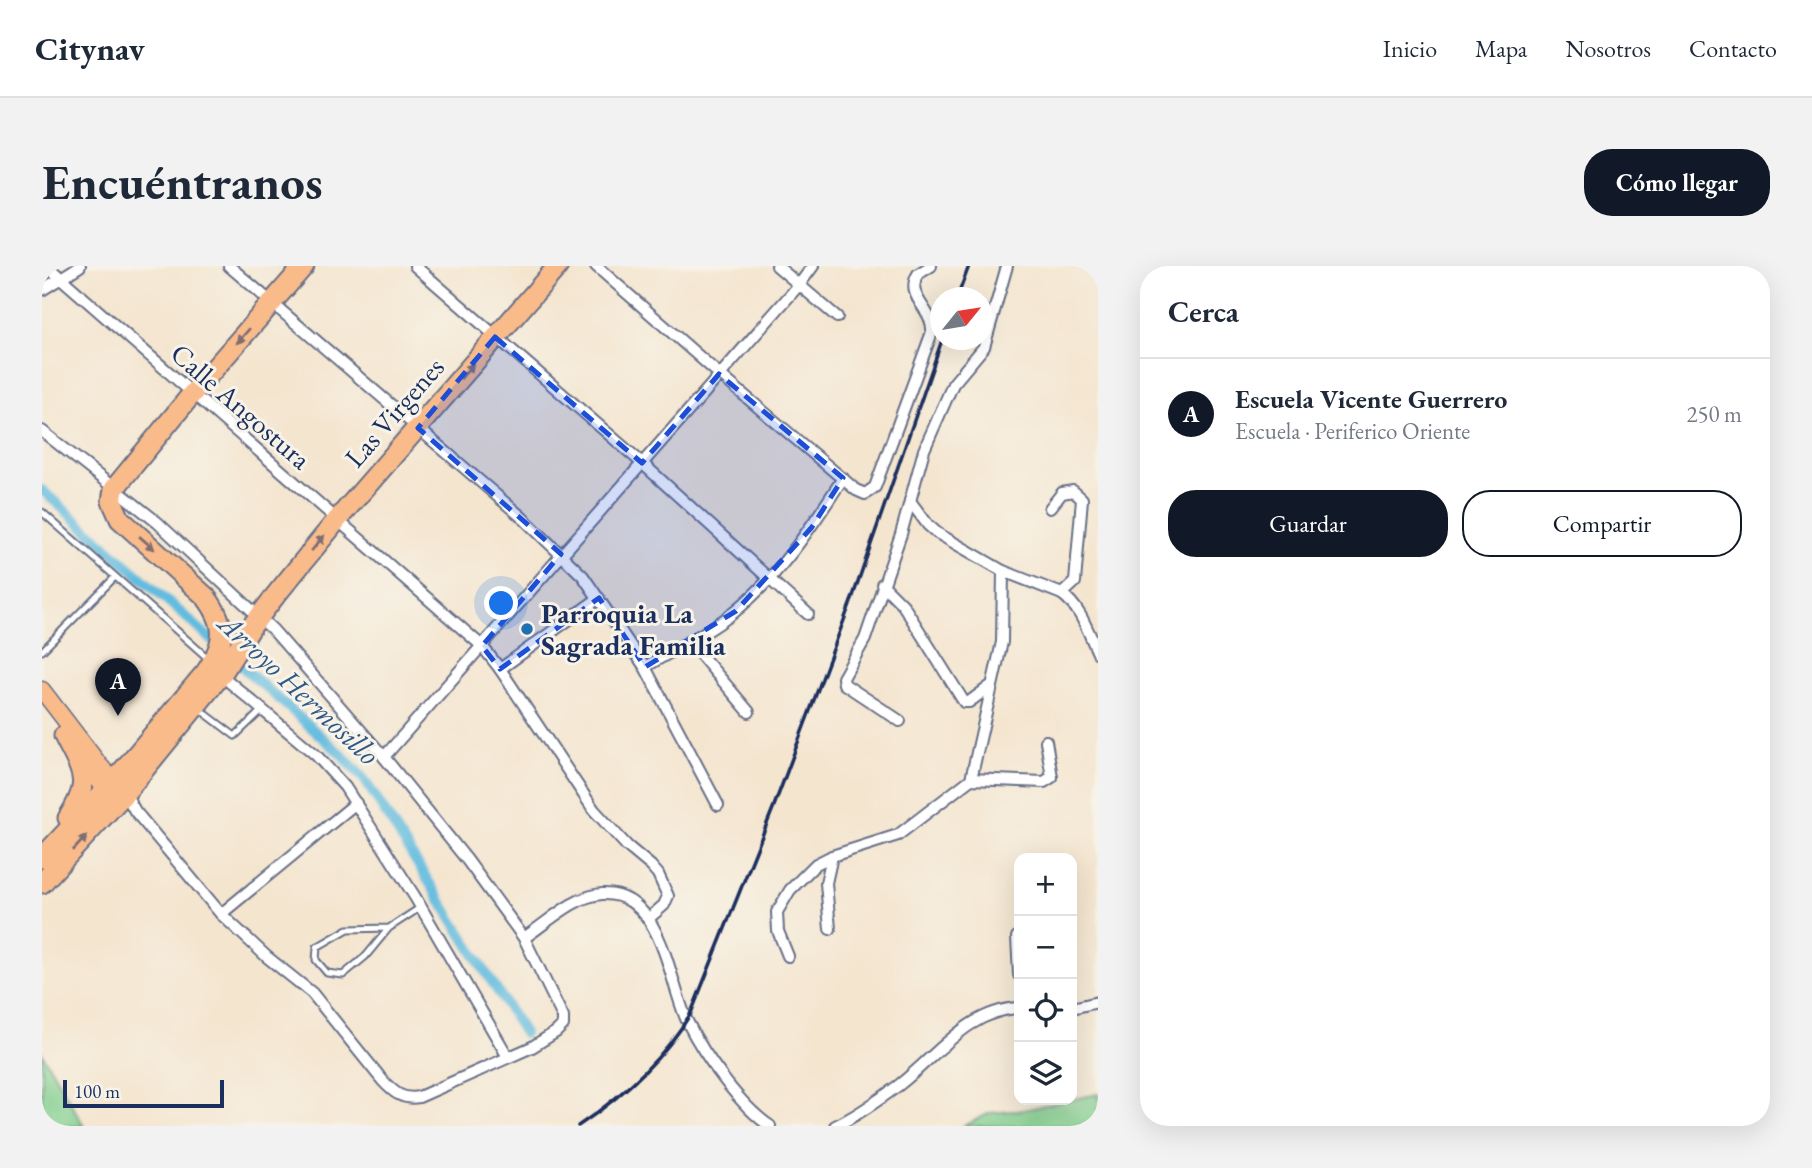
<!DOCTYPE html>
<html lang="es">
<head>
<meta charset="utf-8">
<style>
  :root { --surface:#fff; --page:#f2f2f3; --text:#1f2937; --muted:#747a83; --line:#e0e1e3; --accent:#111827 }
  body { margin:0; font-family:"EB Garamond",serif; background:var(--page); color:var(--text) }
  .controls { position:absolute; right:21px; bottom:21px; display:grid; overflow:hidden; border-radius:14px; box-shadow:0 7px 28px #0002 }
  .controls button { width:63px; height:63px; display:grid; place-items:center; padding:0; border:0; border-bottom:2px solid var(--line); background:var(--surface); color:var(--text); font:35px sans-serif }
  .compass { position:absolute; left:888px; top:21px; width:63px; height:63px; border-radius:50%; background:var(--surface); box-shadow:0 7px 28px #0002; rotate:60deg }
  .scale { position:absolute; left:21px; bottom:18px; width:161px; box-sizing:border-box; padding-left:7px; border:4px solid #1b2f5e; border-top:0; font-size:19px; line-height:24px; white-space:nowrap; color:#1b2f5e; -webkit-text-stroke:5px #f7f3e8; paint-order:stroke }
  .you { position:absolute; left:460px; top:338px; width:24px; height:24px; margin:-18px; border:5px solid #fff; border-radius:50%; background:#1a73e8; box-shadow:0 0 0 10px #1a73e833 }
  .badge { display:grid; place-items:center; width:46px; height:46px; border-radius:50%; background:var(--accent); color:#fff; font-size:23px; font-weight:700 }
  .pin { position:absolute; translate:-50% -58px; filter:drop-shadow(0 2px 4px #0008) }
  .pin::after { content:''; position:absolute; top:37px; width:24px; height:21px; background:inherit; clip-path:polygon(0 0,100% 0,50% 100%) }
  .list { margin:0; padding:0; list-style:none }
  h2 { display:flex; justify-content:space-between; align-items:center; height:91px; margin:0; padding:0 28px; font-size:30px }
  h2 small { font-size:23px; font-weight:400; color:var(--muted) }
  .list li { display:grid; grid-template-columns:46px 1fr auto; gap:21px; align-items:center; box-sizing:border-box; height:112px; padding:0 28px; border-top:2px solid var(--line) }
  .list b { display:block; font-size:26px; white-space:nowrap }
  .list p { margin:0; font-size:23px; white-space:nowrap; color:var(--muted) }
  .list em { font-size:23px; font-style:normal; color:var(--muted) }
  .actions { display:flex; gap:14px; padding:21px 28px }
  .actions a { flex:1; padding:16px 0; border:2px solid var(--accent); border-radius:28px; text-align:center; font-size:24px; color:var(--accent) }
  .actions .main { background:var(--accent); color:#fff }
  .icon { flex:none; width:38px; height:38px; fill:none; stroke:currentColor; stroke-width:2; stroke-linecap:round; stroke-linejoin:round }
  .map { position:relative; flex:none; width:1056px; height:860px; overflow:hidden; border-radius:28px }
  header { display:flex; align-items:center; gap:42px; box-sizing:border-box; height:98px; padding:0 35px; background:var(--surface); border-bottom:2px solid var(--line) }
  header strong { font-size:33px }
  nav { display:flex; gap:38px; margin-inline-start:auto; font-size:24px }
  .intro { display:flex; align-items:center; justify-content:space-between; box-sizing:border-box; height:168px; padding:0 42px }
  h1 { margin:0; font-size:49px }
  .button { padding:18px 32px; border-radius:28px; background:var(--accent); color:#fff; font-size:24px; font-weight:700 }
  main { display:flex; gap:42px; padding:0 42px }
  aside { flex:1; background:var(--surface); border-radius:28px; box-shadow:0 7px 28px #0002 }
  .map>svg:first-child { display:block }
  .green { fill:#7fcd8c; stroke:#4d7e75; stroke-width:2 }
  .lines { fill:none; stroke-linecap:round; stroke-linejoin:round }
  .canal { stroke:#62bcdf; stroke-width:10 }
  .lane-casing { stroke:#676f86; stroke-width:9 }
  .street-casing { stroke:#676f86; stroke-width:14 }
  .primary-casing { stroke:#676f86; stroke-width:19 }
  .highway-casing { stroke:#676f86; stroke-width:23 }
  .lane { stroke:#fff; stroke-width:5 }
  .street { stroke:#fff; stroke-width:10 }
  .primary { stroke:#fabb8b; stroke-width:16 }
  .highway { stroke:#fabb8b; stroke-width:19 }
  .rail { stroke:#1b2f5e; stroke-width:3.5 }
  .oneway { fill:#7f6e72 }
  .marked { fill:#1d4ed8; fill-opacity:0.2; stroke:#1d4ed8; stroke-width:5; stroke-dasharray:14 9; stroke-linejoin:round }
  .poi-dot { fill:#1f6fb2; stroke:#f7f3e8; stroke-width:2.5 }
  .labels { text-anchor:middle; stroke-width:6; stroke-linejoin:round; paint-order:stroke }
  .street-label { font-size:28px; fill:#1b2f5e; stroke:#f7f3e8 }
  .poi-label { font-size:28px; font-weight:bold; fill:#1b2f5e; stroke:#f7f3e8; text-anchor:start }
  .water-label { font-size:30px; font-style:italic; fill:#305985; stroke:#f7f3e8 }
</style>
</head>
<body>
<header>
<strong>Citynav</strong>
<nav><a>Inicio</a><a>Mapa</a><a>Nosotros</a><a>Contacto</a></nav>
</header>
<div class="intro"><h1>Encuéntranos</h1><a class="button">Cómo llegar</a></div>
<main>
<div class="map">
<svg width="1056" height="860" viewBox="0 0 1056 860">
  <rect width="100%" height="100%" fill="#f7f3e8"/>
  <filter id="ink" filterUnits="userSpaceOnUse"><feTurbulence type="fractalNoise" baseFrequency=".0143" numOctaves="2"/><feDisplacementMap in="SourceGraphic" scale="14" xChannelSelector="R" yChannelSelector="G"/><feConvolveMatrix kernelMatrix="1 2 1 2 8 2 1 2 1" color-interpolation-filters="sRGB"/></filter>
  <filter id="wash" filterUnits="userSpaceOnUse"><feTurbulence type="fractalNoise" baseFrequency=".00686" numOctaves="4" result="noise"/><feDisplacementMap in="SourceGraphic" scale="28" xChannelSelector="R" yChannelSelector="G"/><feGaussianBlur stdDeviation="1.57" result="paint"/><feColorMatrix in="noise" values="0 0 0 0 0 0 0 0 0 0 0 0 0 0 0 0 0 1.4 0 .05"/><feComposite in="paint" operator="in"/></filter>
  <g filter="url(#wash)">
    <rect width="100%" height="100%" fill="#f4e5cf"/>
    <g class="green">
      <path d="M0 787 42 860H0Z"/>
      <path d="M1056 828V860H921L948 847 981 844Z"/>
    </g>
    <g class="lines">
      <path class="canal" d="M0 224 299 488 322 513 482 767"/>
    </g>
  </g>
  <g filter="url(#ink)">
    <g class="lines">
      <defs>
        <g id="lane">
          <path d="M0 246 168 394"/>
          <path d="M0 385 73 311"/>
          <path d="M156 442 193 470 220 444"/>
          <path d="M347 662 306 663 275 681 274 694 285 707 301 709 324 690 347 662 379 641"/>
        </g>
        <g id="street">
          <path d="M5 0 440 380 458 403 552 544 585 580 609 600 616 608 626 630 622 639 606 653"/>
          <path d="M187 0 482 253 541 310 603 401 676 539"/>
          <path d="M373 0 600 197 766 348"/>
          <path d="M554 0 677 108 814 224 823 228 833 221 890 66C892 43 862 31 876 8L889 0"/>
          <path d="M735 0 795 51"/>
          <path d="M0 24 38 0"/>
          <path d="M0 165 115 256 231 364 342 491 425 594 482 672 521 751V759L514 766 490 781 377 831C361 834 352 827 341 815L270 727 225 691 179 648 93 545 83 527"/>
          <path d="M868 235 886 259 895 267 961 305 1020 328C1039 342 1046 366 1056 387"/>
          <path d="M1008 242 1020 227 1031 225 1040 233 1033 316 1020 328"/>
          <path d="M840 318 861 339 922 436H927L950 419"/>
          <path d="M647 375 707 446"/>
          <path d="M603 401C632 383 665 368 691 347 737 310 769 262 801 212"/>
          <path d="M458 403 557 332"/>
          <path d="M179 409 274 489 303 521 373 631 466 791"/>
          <path d="M858 455 802 418 801 412 823 373 859 268 882 184 911 118 942 81 965 0"/>
          <path d="M342 491 757 19 771 0"/>
          <path d="M929 513 960 376 961 305"/>
          <path d="M179 648 314 537"/>
          <path d="M788 663 784 617 790 590"/>
          <path d="M975 671 977 709"/>
          <path d="M482 672C505 657 532 630 560 628 621 625 627 719 646 757 662 789 698 840 728 860"/>
          <path d="M746 690 736 665 735 646 748 624 774 598 790 590 856 569 929 513 1002 516 1010 511 1004 475"/>
          <path d="M1030 742 1056 736"/>
          <path d="M793 860C815 850 837 834 857 819 895 790 926 744 977 742"/>
        </g>
        <g id="primary">
          <path d="M0 424 59 501 79 523"/>
          <path d="M36 489 70 531"/>
        </g>
        <g id="highway">
          <path d="M22 470C40 507 51 514 26 552"/>
          <path d="M0 592 72 515 164 406C183 377 186 360 164 331L78 253 70 235 72 223 150 128 262 0"/>
          <path d="M0 617 83 527 179 409 210 360 233 330 295 254 516 0"/>
        </g>
      </defs>
      <use href="#lane" class="lane-casing"/>
      <use href="#street" class="street-casing"/>
      <use href="#primary" class="primary-casing"/>
      <use href="#highway" class="highway-casing"/>
      <use href="#lane" class="lane"/>
      <use href="#street" class="street"/>
      <use href="#primary" class="primary"/>
      <use href="#highway" class="highway"/>
      <g class="rail">
        <path d="M915 32 927 0"/>
        <path d="M536 860C579 831 622 792 649 747L732 540 810 333 900 74"/>
      </g>
    </g>
    <defs><path id="oneway-solid" d="M-6-.8H1V-3.2L6.5 0L1 3.2V.8H-6Z" transform="scale(1.75)"/></defs>
    <g class="oneway">
      <use href="#oneway-solid" transform="translate(201 70) rotate(131)"/>
      <use href="#oneway-solid" transform="translate(425 105) rotate(-50)"/>
      <use href="#oneway-solid" transform="translate(105 277) rotate(41)"/>
      <use href="#oneway-solid" transform="translate(276 277) rotate(-50)"/>
      <use href="#oneway-solid" transform="translate(38 577) rotate(-47)"/>
    </g>
  </g>
  <path class="marked" d="M453 71 600 197 677 108 801 212 770 261 694 345 603 401 557 332 458 403 440 380 519 288 376 162Z"/>
  <circle class="poi-dot" cx="485" cy="363" r="7"/>
  <g class="labels">
    <g class="street-label">
      <text transform="translate(199 140) rotate(41)" y="10">Calle Angostura</text>
      <text transform="translate(352 146) rotate(-49)" y="10">Las Virgenes</text>
    </g>
    <g class="poi-label">
      <text x="499" y="357">Parroquia La<tspan x="499" dy="32">Sagrada Familia</tspan></text>
    </g>
    <g class="water-label">
      <text transform="translate(257 423) rotate(43)" y="10">Arroyo Hermosillo</text>
    </g>
  </g>
</svg>
<div class="controls">
<button>+</button>
<button>−</button>
<button><svg class="icon" aria-label="locate" viewBox="0 0 24 24"><circle cx="12" cy="12" r="6"/><path d="M12 2v4M12 18v4M2 12h4M18 12h4"/></svg></button>
<button><svg class="icon" aria-label="layers" viewBox="0 0 24 24"><path d="M12 4l9 5-9 5-9-5zM3 14l9 5 9-5"/></svg></button>
</div>
<svg class="compass" viewBox="-18 -18 36 36"><path d="M0-13l5 13h-10z" fill="#e53935"/><path d="M0 13l5-13h-10z" fill="#747a83"/></svg>
<div class="scale">100 m</div>
<div class="you"></div>
<div class="pin badge" style="left:76px;top:450px">A</div>
</div>
<aside>
<h2>Cerca<small></small></h2>
<ul class="list">
<li><span class="badge">A</span><div><b>Escuela Vicente Guerrero</b><p>Escuela · Periferico Oriente</p></div><em>250 m</em></li>
</ul>
<div class="actions"><a class="main">Guardar</a><a>Compartir</a></div>
</aside>
</main>
</body>
</html>
